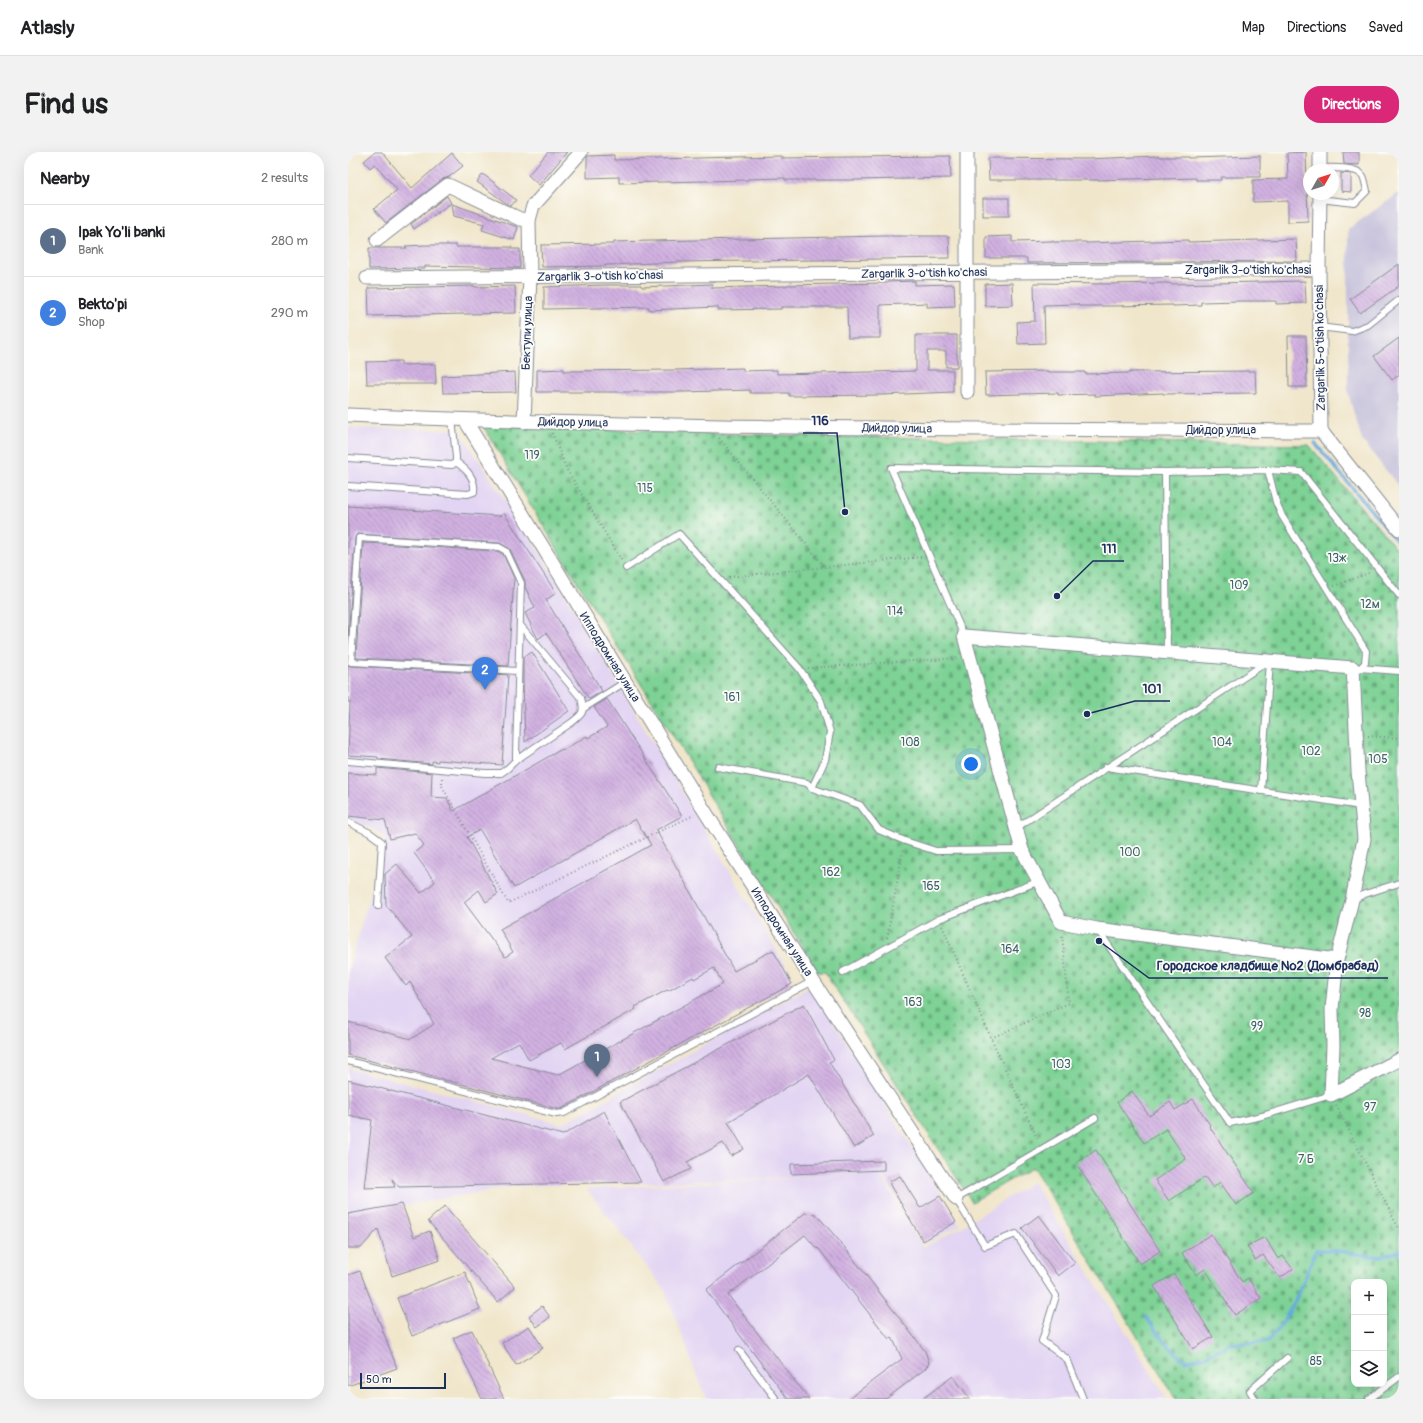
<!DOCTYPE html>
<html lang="en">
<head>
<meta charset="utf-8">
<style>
  :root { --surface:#fff; --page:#f2f2f2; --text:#202124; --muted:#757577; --line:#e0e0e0; --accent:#db2777 }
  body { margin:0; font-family:Pangolin,sans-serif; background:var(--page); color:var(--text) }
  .controls { position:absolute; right:12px; bottom:12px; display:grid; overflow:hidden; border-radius:8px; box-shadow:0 4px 16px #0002 }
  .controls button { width:36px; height:36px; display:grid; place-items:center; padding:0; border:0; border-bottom:1px solid var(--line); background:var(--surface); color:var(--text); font:20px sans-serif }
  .compass { position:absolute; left:955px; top:12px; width:36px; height:36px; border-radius:50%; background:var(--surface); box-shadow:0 4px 16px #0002; rotate:51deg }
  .scale { position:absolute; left:12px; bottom:10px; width:86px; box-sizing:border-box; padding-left:4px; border:2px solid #1b2f5e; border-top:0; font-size:11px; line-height:14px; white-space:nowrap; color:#1b2f5e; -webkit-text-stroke:3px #fdfcf7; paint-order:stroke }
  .you { position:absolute; left:623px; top:612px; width:14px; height:14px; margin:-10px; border:3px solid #fff; border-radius:50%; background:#1a73e8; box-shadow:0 0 0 6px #1a73e833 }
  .badge { display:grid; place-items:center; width:26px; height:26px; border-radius:50%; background:var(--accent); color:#fff; font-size:13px; font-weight:700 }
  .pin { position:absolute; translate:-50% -33px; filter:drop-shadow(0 1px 2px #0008) }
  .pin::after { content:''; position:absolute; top:21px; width:14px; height:12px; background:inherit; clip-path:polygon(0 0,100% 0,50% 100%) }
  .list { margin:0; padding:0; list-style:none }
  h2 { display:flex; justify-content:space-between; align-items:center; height:52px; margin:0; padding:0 16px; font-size:17px }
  h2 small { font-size:13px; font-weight:400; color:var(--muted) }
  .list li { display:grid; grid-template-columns:26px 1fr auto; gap:12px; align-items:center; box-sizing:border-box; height:72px; padding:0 16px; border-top:1px solid var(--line) }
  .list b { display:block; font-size:15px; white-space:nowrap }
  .list p { margin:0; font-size:13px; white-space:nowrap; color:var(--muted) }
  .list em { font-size:13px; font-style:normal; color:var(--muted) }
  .icon { flex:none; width:22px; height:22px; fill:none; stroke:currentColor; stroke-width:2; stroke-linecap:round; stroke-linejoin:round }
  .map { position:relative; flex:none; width:1051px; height:1247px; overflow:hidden; border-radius:16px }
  header { display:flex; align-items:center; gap:24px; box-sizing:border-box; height:56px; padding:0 20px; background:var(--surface); border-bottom:1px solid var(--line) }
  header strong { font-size:19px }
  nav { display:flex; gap:22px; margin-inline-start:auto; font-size:14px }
  .intro { display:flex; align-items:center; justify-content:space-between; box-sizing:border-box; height:96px; padding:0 24px }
  h1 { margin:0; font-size:28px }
  .button { padding:10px 18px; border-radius:16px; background:var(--accent); color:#fff; font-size:14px; font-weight:700 }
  main { display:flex; gap:24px; padding:0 24px }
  aside { flex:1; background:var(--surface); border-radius:16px; box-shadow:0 4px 16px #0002 }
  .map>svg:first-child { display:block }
  .built { fill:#e2d4f3 }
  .industrial { fill:#c5c0da }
  .cemetery { fill:url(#cemetery-stones); stroke:#4c807a; fill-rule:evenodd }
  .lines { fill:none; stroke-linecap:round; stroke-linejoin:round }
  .stream { stroke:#65aadb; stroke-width:3.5 }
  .building { fill:url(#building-back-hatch); fill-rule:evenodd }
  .lane-casing { stroke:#868a94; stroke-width:8 }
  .street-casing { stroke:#868a94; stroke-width:15 }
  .path { stroke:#868a94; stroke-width:2; stroke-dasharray:1 3; stroke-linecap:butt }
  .lane { stroke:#fff; stroke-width:6 }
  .street { stroke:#fff; stroke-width:13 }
  .labels { text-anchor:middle; stroke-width:3.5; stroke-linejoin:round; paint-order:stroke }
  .street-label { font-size:12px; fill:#1b2f5e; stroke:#fdfcf7 }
  .park-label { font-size:12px; fill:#39606e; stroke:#fdfcf7 }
  .leader { fill:none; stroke:#1b2f5e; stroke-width:1.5 }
  .callout-dot { fill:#1b2f5e; stroke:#fdfcf7; stroke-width:1.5 }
  .callout-label { font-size:13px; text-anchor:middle; font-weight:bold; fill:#1b2f5e; stroke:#fdfcf7; stroke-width:3.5; stroke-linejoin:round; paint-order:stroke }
</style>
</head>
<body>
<header>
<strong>Atlasly</strong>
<nav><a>Map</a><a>Directions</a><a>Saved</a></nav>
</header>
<div class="intro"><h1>Find us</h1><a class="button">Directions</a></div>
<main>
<aside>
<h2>Nearby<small>2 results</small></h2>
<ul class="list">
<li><span class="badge" style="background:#5c6f8a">1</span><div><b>Ipak Yo'li banki</b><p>Bank</p></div><em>280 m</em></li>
<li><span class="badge" style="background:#3f7fe0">2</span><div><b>Bekto'pi</b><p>Shop</p></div><em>290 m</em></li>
</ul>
</aside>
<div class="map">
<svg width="1051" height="1247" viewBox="0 0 1051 1247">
  <defs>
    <pattern id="cemetery-stones" width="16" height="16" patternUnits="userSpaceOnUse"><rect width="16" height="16" fill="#7ed295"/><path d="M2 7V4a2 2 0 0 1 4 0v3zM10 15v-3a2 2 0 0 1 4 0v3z" fill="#66ab7d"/></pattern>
    <pattern id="building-back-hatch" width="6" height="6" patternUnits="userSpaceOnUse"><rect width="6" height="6" fill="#d1b1e1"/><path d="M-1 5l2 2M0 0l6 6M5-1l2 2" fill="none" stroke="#a990ba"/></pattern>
  </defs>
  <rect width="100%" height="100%" fill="#fdfcf7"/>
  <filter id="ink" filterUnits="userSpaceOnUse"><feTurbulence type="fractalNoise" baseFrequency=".025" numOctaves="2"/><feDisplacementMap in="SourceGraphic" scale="8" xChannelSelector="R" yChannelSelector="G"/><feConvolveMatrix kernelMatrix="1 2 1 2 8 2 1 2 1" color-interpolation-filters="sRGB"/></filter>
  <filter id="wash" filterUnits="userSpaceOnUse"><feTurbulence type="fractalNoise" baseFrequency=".012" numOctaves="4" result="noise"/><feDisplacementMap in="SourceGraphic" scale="16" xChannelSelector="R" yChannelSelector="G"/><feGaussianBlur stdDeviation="0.9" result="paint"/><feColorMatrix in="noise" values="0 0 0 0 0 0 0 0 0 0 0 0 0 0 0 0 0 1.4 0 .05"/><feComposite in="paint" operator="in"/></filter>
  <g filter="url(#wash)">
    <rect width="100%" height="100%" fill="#f0e6cb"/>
    <g class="built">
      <path d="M0 276 111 278 196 408 445 826 213 955 200 954 0 904V820L38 686 22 675 0 667Z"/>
      <path d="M463 834 612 1073 576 1092 534 1022H532L575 1096 615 1074 685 1030 819 1247H358L317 1138 239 1037 517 1023 333 1030 166 1034 0 1063V916L214 972Z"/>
    </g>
    <path class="industrial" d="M1051 41V335L1014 288 1000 241V77Z"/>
    <path class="cemetery" d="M135 274 201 275 368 282 961 293 1051 400V1247H828L685 1015 624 1050 477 820H470L371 660 342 611 228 428ZM1006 1130H1036V1232H1006Z"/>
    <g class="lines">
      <g class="stream">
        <path d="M967 291 1051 392"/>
        <path d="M798 1165 817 1191 837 1209 855 1205 881 1192 919 1190C943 1165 956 1130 968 1098 975 1098 983 1098 990 1099 1016 1102 1024 1109 1051 1099"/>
      </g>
    </g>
    <g id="blocks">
      <g class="building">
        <path d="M27 0H34L64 36 104 1 115 14 101 25 95 27 38 71 26 57 49 38 27 12 22 16 16 9Z"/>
        <path d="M200 0H219L191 33 180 23Z"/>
        <path d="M958 0 960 69 940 70V49L905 50V28L940 27 939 1Z"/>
        <path d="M995 0H1011V13L996 12Z"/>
        <path d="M266 3V8L433 4V6L500 5 602 4 603 26 508 28H437V26L400 27V28L271 31V25L239 26V6L240 4Z"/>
        <path d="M811 4V5H841V6L912 4V25H873V28H848V26L816 27V26L749 28H641L640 6 738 7Z"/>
        <path d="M993 21 1003 22V40L993 39Z"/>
        <path d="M135 22 168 48 163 54 158 51 129 30Z"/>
        <path d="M99 44 103 51 66 77 63 72Z"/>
        <rect x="635" y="46" width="26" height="18"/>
        <path d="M104 52 170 75 166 88 134 78 136 72 106 64Z"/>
        <path d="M535 84H601L602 106 331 110 258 113V114L194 115 193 93 266 92V90L303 89Z"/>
        <path d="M664 84V90L705 89V90H738V91L840 88V90L948 87 949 109 679 111V106H638V85Z"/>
        <path d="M78 93H108V95H164L163 97H172V116L77 114V116L21 117V96H59L57 94Z"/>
        <path d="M1051 112V134L1012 161 1002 147Z"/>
        <path d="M567 129V133L606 132 607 154 579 155V151L532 153V186H500L499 155H433V157L370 158V155L301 158V155L196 157V135L258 133H293L294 135 364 132V136L438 134V133L539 131V130Z"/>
        <path d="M957 129 958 151 928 152V149H892L853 150V153L825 154V153L763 154H731L730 152 696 153 697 191 670 192 669 170 687 169 686 131 758 132 821 131 822 132Z"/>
        <path d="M664 131 665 153 637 154V132Z"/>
        <path d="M127 134V135L167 134 168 161 21 164 20 136Z"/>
        <path d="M568 183H609V215H598V199H579V218H605V240L533 243 441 244V241H402V238L336 240H189V218L216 217V219L327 218 395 216V219L429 218V222L568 219Z"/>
        <path d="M940 184H958L959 235H941Z"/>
        <path d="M1051 186V223L1044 228 1026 204Z"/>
        <path d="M53 209V213L87 212 88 232H19L18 210Z"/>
        <path d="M700 219V220H737V222L782 221V220L907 219 908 241 815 242V241L747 244V242L710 243V241L638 243 637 220Z"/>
        <path d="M167 220 168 240 95 241 94 224Z"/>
        <path d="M0 354 152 364 156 361 208 441 198 448 254 539 241 547 198 481 190 487 177 461 187 456 177 435V429L162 397 152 391 9 382 7 386 0 487Z"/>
        <path d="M15 391 150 399 155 402 166 426 160 514 8 506Z"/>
        <path d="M184 500 221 559 177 590 175 531V505Z"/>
        <path d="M0 513 3 514 160 523 154 613 90 608V610L84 609V612L30 607V605L0 603 2 550H0Z"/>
        <path d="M259 547 334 664 308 678 386 819 425 798 444 832 213 957H210L0 903V870L63 887 86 872 62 830 58 834 37 806 64 785 38 753 37 722 49 712 73 741 87 730 66 701 76 693 67 681 42 687 37 668 0 664V621L29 623V616L84 621 83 645 99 646 105 659 214 597 215 598 239 584 240 586 259 575 246 555ZM287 667 303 693 152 777 165 800 157 805 116 750 131 738 138 750 150 742 119 685 132 678 166 736ZM366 816 375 832 210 923 143 906 171 890 181 908 213 891 217 897 288 857 287 855 319 838 320 839 345 825 346 827Z"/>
        <path d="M456 852 486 908 481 910 526 984 506 996 461 922 380 970 396 997 383 1004 375 991 339 1010 343 1017 316 1030 272 950Z"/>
        <path d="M0 928 215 983 256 959 293 1030 51 1035 44 1027 47 1035 16 1036 24 968 0 963Z"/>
        <path d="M784 939 801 964 822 950 827 958 845 947 862 973 861 974 906 1041 888 1053 872 1030 865 1036 857 1025 821 1049 807 1028 838 1007 818 977 796 991 769 950Z"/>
        <path d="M748 998 812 1099 792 1112 728 1011Z"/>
        <path d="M536 1009V1018L443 1022V1012Z"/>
        <path d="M552 1024 572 1056 592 1044 608 1070 575 1089 542 1033V1029Z"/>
        <path d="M54 1052 66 1085 82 1079 92 1108 44 1124 30 1077 13 1096H0V1062Z"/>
        <path d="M97 1054 167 1135 150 1150 80 1069Z"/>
        <path d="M457 1061 468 1062 494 1092 577 1199 581 1211 577 1217 538 1247H500L554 1207 544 1185 541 1187 470 1096 469 1097 457 1083 380 1143 461 1247H440L358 1138Z"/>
        <path d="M691 1063 727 1111 710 1124 674 1076Z"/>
        <path d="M863 1082 894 1130 900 1126 913 1146 887 1163 857 1117 848 1123 834 1101Z"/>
        <path d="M917 1085 930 1107 935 1104 945 1117 932 1126 915 1103 907 1108 899 1094Z"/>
        <path d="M12 1119 49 1216 0 1234V1123Z"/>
        <path d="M117 1120 132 1157 64 1184 49 1146Z"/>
        <path d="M826 1122 865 1185 845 1197 806 1134Z"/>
        <path d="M194 1154 202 1165 189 1175 181 1164Z"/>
        <path d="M181 1174 195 1196 168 1213 154 1191Z"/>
        <path d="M124 1178 156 1247H134L105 1186Z"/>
        <path d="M605 1224 622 1247H574Z"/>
      </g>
    </g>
  </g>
  <g filter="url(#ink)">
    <use href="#blocks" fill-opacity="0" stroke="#868a94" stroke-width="1"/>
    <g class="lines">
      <defs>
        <g id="lane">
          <path d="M971 47 1007 51 1019 39C1018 35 1017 28 1015 24 1009 14 982 16 972 16"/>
          <path d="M971 175 1004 179 1020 173 1051 148"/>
          <path d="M0 306 104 313 108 310V305L104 267"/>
          <path d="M920 318 928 350 934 364 1018 499 1017 511 1012 516"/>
          <path d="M817 320 819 500"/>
          <path d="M0 334 120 342 126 340C128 326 118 317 108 310"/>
          <path d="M278 416 331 382 451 516 473 549 482 580 477 608 464 636"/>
          <path d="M616 484 543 316 817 320 920 318 953 320 1051 443"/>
          <path d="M1011 516 1051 519"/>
          <path d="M236 556 277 530"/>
          <path d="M168 608 223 571C235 562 237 560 233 546L172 473"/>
          <path d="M0 609 137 621H153L160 616 168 608V601L173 431 158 399 151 395 11 386 3 510 170 519"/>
          <path d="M370 615 459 631 464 636 512 653 531 678 557 689 588 699 674 698"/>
          <path d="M758 615 1013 654"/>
          <path d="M913 639 922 509"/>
          <path d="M0 670 22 681 34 690 30 754"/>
          <path d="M668 676 919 510"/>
          <path d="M1004 748 1017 742 1051 731"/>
          <path d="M750 778 882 971 914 964 983 943"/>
          <path d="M495 820 591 767 692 729"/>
          <path d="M0 909 208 962 216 961 465 829"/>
          <path d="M391 1198 428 1247"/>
          <path d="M735 1247 719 1207 694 1189 708 1144 668 1082 637 1094 608 1047 747 966"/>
          <path d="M907 1247 902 1239 939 1206"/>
          <path d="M1021 1247 1051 1225"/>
        </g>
        <g id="street">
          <path d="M619 0V240"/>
          <path d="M972 18V0"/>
          <path d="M972 42 971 117 973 279"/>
          <path d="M29 88 100 33 172 67 181 68"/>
          <path d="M19 126 971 117"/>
          <path d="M0 263C324 277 648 277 973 279"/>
          <path d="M117 268 356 658 465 829 608 1047"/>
          <path d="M176 270 182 124 181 68 185 54 233 0"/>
          <path d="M973 279 1051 377"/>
          <path d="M989 808 749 777 713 770 674 698 616 484 1005 516 1010 619 1016 687 1004 748 989 808 984 857 985 894 983 943 1051 908"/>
        </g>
      </defs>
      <use href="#lane" class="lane-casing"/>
      <use href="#street" class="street-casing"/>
      <g class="path">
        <path d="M204 281 219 318 274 409"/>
        <path d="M371 286 477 415"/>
        <path d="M381 425 573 405"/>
        <path d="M986 434 1023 420"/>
        <path d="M460 516 610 506"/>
        <path d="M1020 584 1051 586"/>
        <path d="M94 626V634L160 751 346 663"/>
        <path d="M594 774 643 886 689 986"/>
        <path d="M539 786 555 698"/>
        <path d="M643 886 721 851 714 782"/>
        <path d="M988 953 1050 1075"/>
      </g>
      <use href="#lane" class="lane"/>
      <use href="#street" class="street"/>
    </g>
  </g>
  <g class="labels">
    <g class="street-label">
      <text x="900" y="122">Zargarlik 3-o'tish ko'chasi</text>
      <text transform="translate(576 121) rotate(-1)" y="4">Zargarlik 3-o'tish ko'chasi</text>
      <text transform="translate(252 124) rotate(-1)" y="4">Zargarlik 3-o'tish ko'chasi</text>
      <text transform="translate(179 181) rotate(-88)" y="4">Бектупи улица</text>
      <text transform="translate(972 196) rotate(-91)" y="4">Zargarlik 5-o'tish ko'chasi</text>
      <text transform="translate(225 270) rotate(1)" y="4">Дийдор улица</text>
      <text transform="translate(549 276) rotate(1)" y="4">Дийдор улица</text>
      <text x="873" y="282">Дийдор улица</text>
      <text transform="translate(262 505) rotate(58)" y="4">Ипподромная улица</text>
      <text transform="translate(434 780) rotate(57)" y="4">Ипподромная улица</text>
    </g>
    <g class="park-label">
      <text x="184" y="307">119</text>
      <text x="297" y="340">115</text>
      <text x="989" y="410">13ж</text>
      <text x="891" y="437">109</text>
      <text x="1022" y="456">12м</text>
      <text x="547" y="463">114</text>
      <text x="384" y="549">161</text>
      <text x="562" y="594">108</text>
      <text x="874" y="594">104</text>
      <text x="963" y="603">102</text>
      <text x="1030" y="611">105</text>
      <text x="782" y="704">100</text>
      <text x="483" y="724">162</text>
      <text x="583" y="738">165</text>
      <text x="662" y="801">164</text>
      <text x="565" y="854">163</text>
      <text x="1017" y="865">98</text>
      <text x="909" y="878">99</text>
      <text x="713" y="916">103</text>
      <text x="1022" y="959">97</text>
      <text x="958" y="1011">7 Б</text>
      <text x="968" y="1213">85</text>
    </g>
  </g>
  <path class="leader" d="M497 360L489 281H455M709 444L745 409H776M739 562L787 549H822M751 789L801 826H1040"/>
  <g class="callout-dot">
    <circle cx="497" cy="360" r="4"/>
    <circle cx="709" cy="444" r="4"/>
    <circle cx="739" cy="562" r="4"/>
    <circle cx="751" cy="789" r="4"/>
  </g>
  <g class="callout-label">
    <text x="472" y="273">116</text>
    <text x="761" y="401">111</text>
    <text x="804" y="541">101</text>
    <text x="920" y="818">Городское кладбище №2 (Домбрабад)</text>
  </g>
</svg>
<div class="controls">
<button>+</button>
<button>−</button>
<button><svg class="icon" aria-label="layers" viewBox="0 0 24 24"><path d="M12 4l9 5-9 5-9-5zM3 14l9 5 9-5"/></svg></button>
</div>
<svg class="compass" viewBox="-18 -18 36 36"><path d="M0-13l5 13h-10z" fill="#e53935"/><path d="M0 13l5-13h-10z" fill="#757577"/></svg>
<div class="scale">50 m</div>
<div class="you"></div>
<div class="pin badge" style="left:249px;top:925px;background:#5c6f8a">1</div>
<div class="pin badge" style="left:137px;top:538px;background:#3f7fe0">2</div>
</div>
</main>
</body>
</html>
